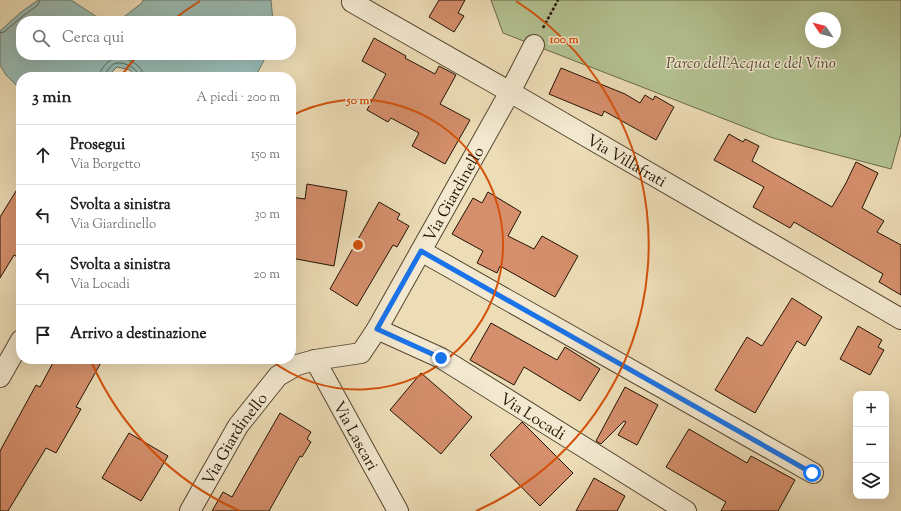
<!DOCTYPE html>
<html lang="it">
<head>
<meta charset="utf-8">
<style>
  :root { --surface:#fff; --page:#f6f6f6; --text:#222; --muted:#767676; --line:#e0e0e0 }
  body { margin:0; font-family:"Sorts Mill Goudy",serif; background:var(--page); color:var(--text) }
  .controls { position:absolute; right:12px; bottom:12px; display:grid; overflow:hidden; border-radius:8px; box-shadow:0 4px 16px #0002 }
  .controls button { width:36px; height:36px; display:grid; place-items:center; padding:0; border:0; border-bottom:1px solid var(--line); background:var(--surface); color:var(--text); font:20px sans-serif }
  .compass { position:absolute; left:805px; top:12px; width:36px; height:36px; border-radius:50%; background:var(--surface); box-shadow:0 4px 16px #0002; rotate:305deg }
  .stop { position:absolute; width:12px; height:12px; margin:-9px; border:3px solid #1a73e8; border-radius:50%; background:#fff }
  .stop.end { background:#1a73e8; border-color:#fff; box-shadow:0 1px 4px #0008 }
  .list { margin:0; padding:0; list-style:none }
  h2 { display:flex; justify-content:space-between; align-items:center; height:52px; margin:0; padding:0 16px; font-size:17px }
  h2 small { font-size:13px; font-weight:400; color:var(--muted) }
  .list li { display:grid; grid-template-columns:26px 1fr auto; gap:12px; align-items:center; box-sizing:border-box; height:60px; padding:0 16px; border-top:1px solid var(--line) }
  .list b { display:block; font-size:15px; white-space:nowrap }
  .list p { margin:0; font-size:13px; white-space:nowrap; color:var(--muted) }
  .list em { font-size:13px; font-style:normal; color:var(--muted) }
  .icon { flex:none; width:22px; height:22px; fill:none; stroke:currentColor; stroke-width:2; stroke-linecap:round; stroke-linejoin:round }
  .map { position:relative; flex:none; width:901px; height:511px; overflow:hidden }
  .search { position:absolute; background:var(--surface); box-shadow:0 4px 16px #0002; left:16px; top:16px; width:280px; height:44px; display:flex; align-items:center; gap:10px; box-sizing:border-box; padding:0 14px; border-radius:16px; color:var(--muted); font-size:15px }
  .panel { position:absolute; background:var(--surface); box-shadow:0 4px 16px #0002; left:16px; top:72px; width:280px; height:292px; border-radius:16px }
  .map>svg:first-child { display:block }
  .green { fill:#b4c292; stroke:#6b6a4b; fill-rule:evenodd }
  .water { fill:#9abbb3; stroke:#6a786d }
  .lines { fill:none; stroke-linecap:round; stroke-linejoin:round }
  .shore { stroke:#5e675c; stroke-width:1 }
  .building { fill:#d58f6c; stroke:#221304 }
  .street-casing { stroke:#554631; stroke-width:22 }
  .path { stroke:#221304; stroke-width:2.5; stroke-dasharray:3 2; stroke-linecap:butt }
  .street { stroke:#f3e9d0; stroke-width:20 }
  .route { stroke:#1a73e8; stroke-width:5 }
  .ring { fill:none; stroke:#d4520b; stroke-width:2 }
  .labels { text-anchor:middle; stroke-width:3; stroke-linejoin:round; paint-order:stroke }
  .park-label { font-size:16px; font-style:italic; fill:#555036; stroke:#f3e9d0 }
  .street-label { font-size:16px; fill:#221304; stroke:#f3e9d0 }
  .centre { fill:#d4520b; stroke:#f3e9d0; stroke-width:2 }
  .ring-label { font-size:12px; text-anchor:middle; font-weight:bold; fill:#d4520b; stroke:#f3e9d0; stroke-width:3; stroke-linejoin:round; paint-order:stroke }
</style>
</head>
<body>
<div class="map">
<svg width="901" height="511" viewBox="0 0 901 511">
  <rect width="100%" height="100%" fill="#edddb7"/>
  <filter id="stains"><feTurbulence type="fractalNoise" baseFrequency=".005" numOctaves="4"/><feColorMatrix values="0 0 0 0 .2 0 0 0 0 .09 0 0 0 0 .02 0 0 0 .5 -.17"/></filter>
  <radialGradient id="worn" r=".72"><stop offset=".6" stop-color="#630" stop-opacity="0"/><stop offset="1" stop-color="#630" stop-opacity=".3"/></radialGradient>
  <path class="green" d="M491 0H901V133L891 169 773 138 503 33ZM811 18H835V42H811Z"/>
  <g class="water">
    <path d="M38 0H71L103 21H21V55H267L255 77H136L130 70 117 67 107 77H21V90L6 75 0 65V31L20 13Z"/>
    <path d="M143 0H271L273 21H116L125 16 142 3Z"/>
  </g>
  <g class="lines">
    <g class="shore">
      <path d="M0 33 4 32 23 16 38 5 40 0"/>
      <path d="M99 77C99 70 108 60 115 58 126 56 143 65 144 77"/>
      <path d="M104 77C105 73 111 64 116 63 125 62 138 68 139 77"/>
    </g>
  </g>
  <g class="building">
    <path d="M439 0H465L458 13 464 16 454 32 429 17Z"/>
    <path d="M374 38 406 56 405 58 435 74 439 66 456 75 440 104 470 120 445 164 412 146 419 133 391 118 388 122 367 110 386 74 362 61Z"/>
    <path d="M561 68 625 94 640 103 645 95 653 100 655 96 674 107 656 140 604 111 602 116 549 94Z"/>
    <path d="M729 134 743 142 745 139 759 146 752 161 832 207 846 183 856 162 878 173 862 208 884 221 877 232 901 245V295L879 282 883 274 794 222 790 228 753 207 764 187 714 160Z"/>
    <path d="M21 183V259L14 255 0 278V217Z"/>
    <path d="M307 184 347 191 334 266 291 258V197L305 199Z"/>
    <path d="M488 192 521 212 508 236 534 249 542 236 578 256 555 297 500 266 497 273 477 263 483 251 452 234 473 198 482 203Z"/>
    <path d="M379 202 400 214 397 219 409 226 397 247 393 245 357 306 330 289Z"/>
    <path d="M792 298 822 317 805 346 797 341 755 413 715 390 747 337 762 346Z"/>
    <path d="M491 323 557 360 565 347 600 369 580 401 524 367 514 385 470 360Z"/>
    <path d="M858 326 882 340 878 347 884 350 870 375 840 359Z"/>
    <path d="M55 359H103L76 407 81 409 56 453 46 448 8 511H0V451L36 385 40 387Z"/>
    <path d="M421 373 472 417 441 454 390 410Z"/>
    <path d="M625 387 658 405 637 445 618 435 626 422 624 421 601 444 596 441Z"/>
    <path d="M280 413 311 432 307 439 311 442 302 457 300 456 269 511H212L223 492 232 497Z"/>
    <path d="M522 422 573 473 540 506 490 455Z"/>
    <path d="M689 429 747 463 751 456 795 480 778 511H721L726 502 666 467Z"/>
    <path d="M129 433 168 456 141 501 102 478Z"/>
    <path d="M594 478 625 496 617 511H576Z"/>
  </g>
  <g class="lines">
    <defs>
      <g id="street">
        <path id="s1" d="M352 2 510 92 901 319"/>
        <path d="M421 251 813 473"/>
        <path id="s2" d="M377 329 441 358 686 511"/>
        <path id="s3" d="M315 360 398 511"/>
        <path d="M0 377 21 340"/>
        <path id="s4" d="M190 511 238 426 278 376 297 365 315 360 361 353 377 329 510 92 534 45"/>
      </g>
    </defs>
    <use href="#street" class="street-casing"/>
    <path class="path" d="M543 28 558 0"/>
    <use href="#street" class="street"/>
  </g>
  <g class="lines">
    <path class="route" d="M441 358 377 329 421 251 812 473"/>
  </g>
  <g class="ring">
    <path d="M291 116A145 145 0 1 1 269 359"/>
    <path d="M240 511A291 291 0 0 1 91 361M121 76A291 291 0 0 1 137 56M173 20A291 291 0 0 1 200 1M516 1A291 291 0 0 1 476 511"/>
  </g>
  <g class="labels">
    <g class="park-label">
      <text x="751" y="68">Parco dell'Acqua e del Vino</text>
    </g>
    <g class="street-label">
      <text dy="6" stroke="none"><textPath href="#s1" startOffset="317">Via Villafrati</textPath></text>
      <text dy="6" stroke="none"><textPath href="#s4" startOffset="433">Via Giardinello</textPath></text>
      <text dy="6" stroke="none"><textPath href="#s2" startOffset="179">Via Locadi</textPath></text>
      <text dy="6" stroke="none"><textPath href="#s3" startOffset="86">Via Lascari</textPath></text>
      <text dy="6" stroke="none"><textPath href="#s4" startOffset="85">Via Giardinello</textPath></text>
    </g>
  </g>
  <circle cx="358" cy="245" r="6" class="centre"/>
  <g class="ring-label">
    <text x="564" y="43">100 m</text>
    <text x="358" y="104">50 m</text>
  </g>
  <rect width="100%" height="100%" filter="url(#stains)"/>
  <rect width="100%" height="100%" fill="url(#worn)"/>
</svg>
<div class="controls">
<button>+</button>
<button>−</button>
<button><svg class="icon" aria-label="layers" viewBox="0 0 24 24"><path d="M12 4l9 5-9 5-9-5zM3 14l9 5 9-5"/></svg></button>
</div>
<svg class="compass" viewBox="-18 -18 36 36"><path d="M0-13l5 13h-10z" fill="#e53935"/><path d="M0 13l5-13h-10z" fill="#767676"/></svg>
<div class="stop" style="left:812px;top:473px"></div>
<div class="stop end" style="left:441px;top:358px"></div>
<div class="search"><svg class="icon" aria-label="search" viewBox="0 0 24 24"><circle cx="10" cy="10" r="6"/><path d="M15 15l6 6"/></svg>Cerca qui</div>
<section class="panel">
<h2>3 min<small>A piedi · 200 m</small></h2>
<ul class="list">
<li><svg class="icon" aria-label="ahead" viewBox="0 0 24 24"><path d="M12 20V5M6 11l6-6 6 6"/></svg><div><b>Prosegui</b><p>Via Borgetto</p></div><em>150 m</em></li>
<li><svg class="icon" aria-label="left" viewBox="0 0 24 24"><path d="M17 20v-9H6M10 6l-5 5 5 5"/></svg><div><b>Svolta a sinistra</b><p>Via Giardinello</p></div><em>30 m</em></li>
<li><svg class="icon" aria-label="left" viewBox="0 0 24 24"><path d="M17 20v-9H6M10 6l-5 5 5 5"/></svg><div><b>Svolta a sinistra</b><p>Via Locadi</p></div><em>20 m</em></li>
<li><svg class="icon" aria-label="arrive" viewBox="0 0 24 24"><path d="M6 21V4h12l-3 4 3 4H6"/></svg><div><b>Arrivo a destinazione</b></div></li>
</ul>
</section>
</div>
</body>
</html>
